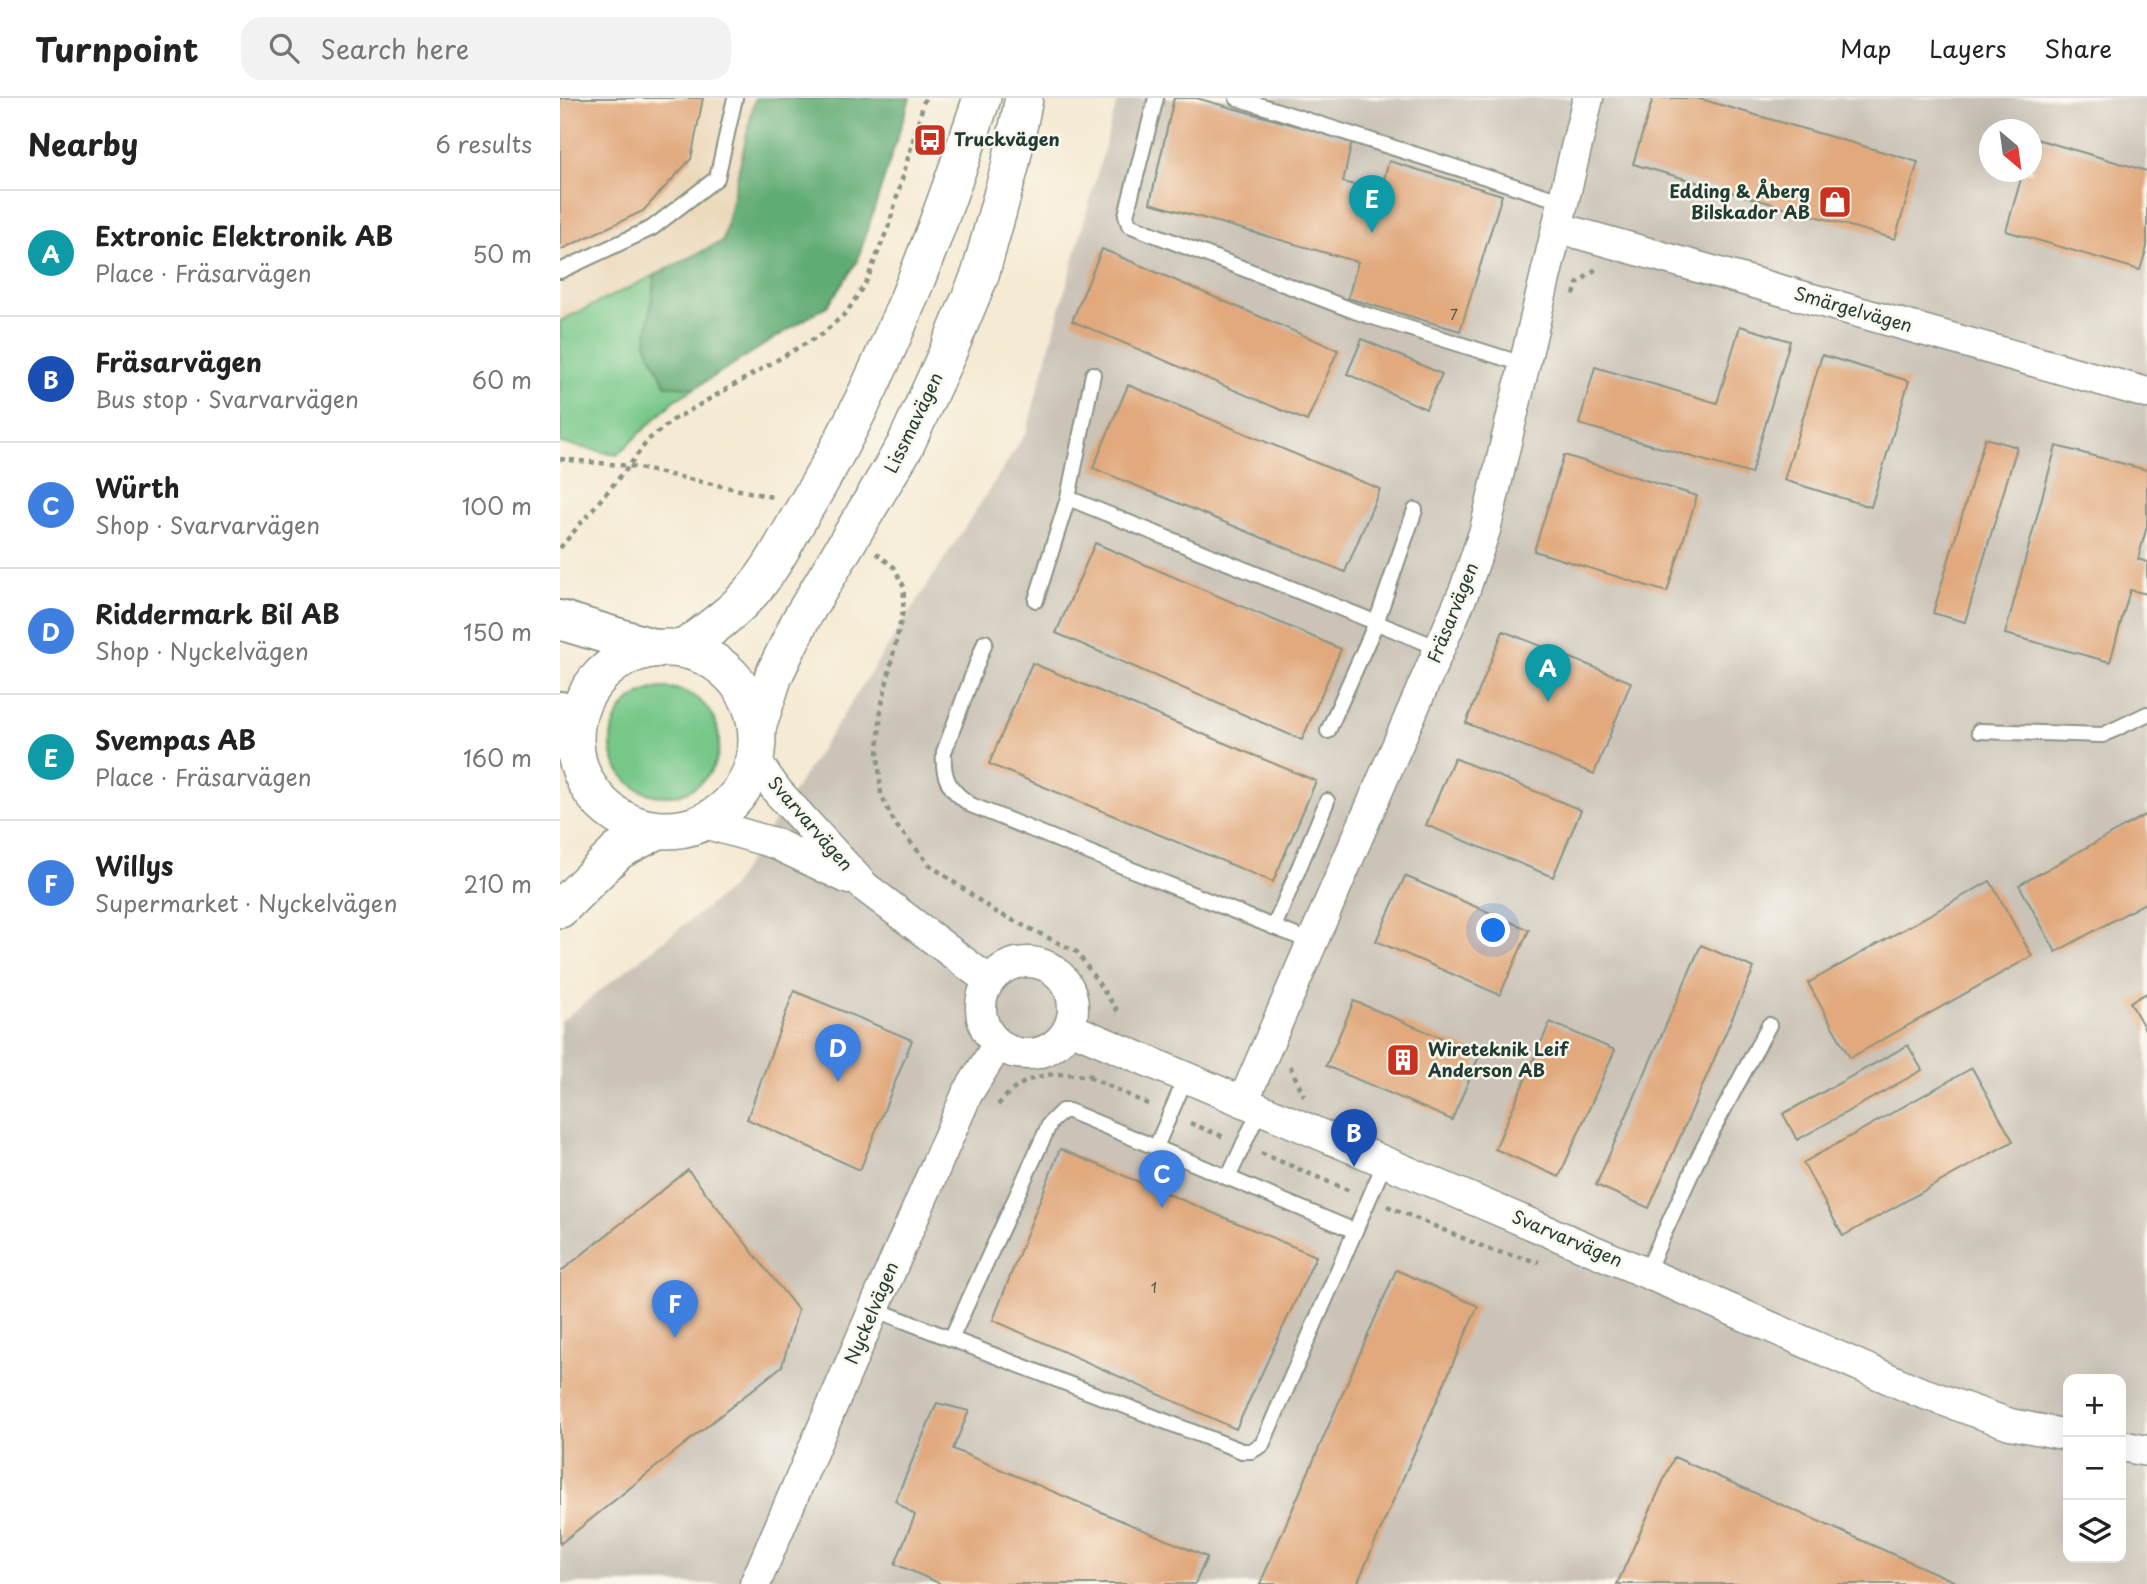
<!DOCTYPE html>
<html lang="en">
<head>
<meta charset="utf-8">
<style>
  :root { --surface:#fff; --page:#f2f2f2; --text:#222; --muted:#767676; --line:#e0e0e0; --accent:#db2777 }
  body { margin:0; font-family:"Playpen Sans",sans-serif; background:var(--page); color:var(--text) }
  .controls { position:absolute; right:21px; bottom:21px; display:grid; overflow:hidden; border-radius:14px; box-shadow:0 7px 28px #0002 }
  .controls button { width:63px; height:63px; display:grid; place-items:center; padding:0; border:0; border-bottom:2px solid var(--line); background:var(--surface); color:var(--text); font:35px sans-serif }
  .compass { position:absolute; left:1419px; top:21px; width:63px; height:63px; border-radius:50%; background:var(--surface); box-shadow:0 7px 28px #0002; rotate:151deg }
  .you { position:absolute; left:934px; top:833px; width:24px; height:24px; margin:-18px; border:5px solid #fff; border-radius:50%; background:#1a73e8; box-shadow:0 0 0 10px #1a73e833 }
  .badge { display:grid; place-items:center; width:46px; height:46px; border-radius:50%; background:var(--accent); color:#fff; font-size:23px; font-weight:700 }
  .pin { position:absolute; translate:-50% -58px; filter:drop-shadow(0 2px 4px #0008) }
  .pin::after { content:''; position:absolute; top:37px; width:24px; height:21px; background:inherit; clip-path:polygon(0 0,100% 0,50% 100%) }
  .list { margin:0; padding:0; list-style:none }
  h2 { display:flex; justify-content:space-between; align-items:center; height:91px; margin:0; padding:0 28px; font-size:30px }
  h2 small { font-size:23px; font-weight:400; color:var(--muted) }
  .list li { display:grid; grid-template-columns:46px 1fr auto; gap:21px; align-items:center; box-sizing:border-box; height:126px; padding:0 28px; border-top:2px solid var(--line) }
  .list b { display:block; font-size:26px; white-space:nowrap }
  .list p { margin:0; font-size:23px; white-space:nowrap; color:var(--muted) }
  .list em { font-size:23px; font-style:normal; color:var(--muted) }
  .icon { flex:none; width:38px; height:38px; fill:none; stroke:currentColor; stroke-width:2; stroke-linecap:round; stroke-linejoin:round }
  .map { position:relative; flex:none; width:1587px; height:1486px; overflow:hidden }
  header { display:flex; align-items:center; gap:42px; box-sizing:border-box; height:98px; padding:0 35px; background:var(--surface); border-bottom:2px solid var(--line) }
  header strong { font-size:33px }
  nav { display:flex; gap:38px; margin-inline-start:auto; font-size:24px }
  .search { width:490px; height:63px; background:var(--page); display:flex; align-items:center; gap:18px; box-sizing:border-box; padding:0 24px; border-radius:21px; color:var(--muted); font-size:26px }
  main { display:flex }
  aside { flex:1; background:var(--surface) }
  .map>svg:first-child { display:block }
  .built { fill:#ebd8ba }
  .industrial { fill:#cbc3b8; fill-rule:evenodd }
  .green { fill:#76c788; stroke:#4a825e; stroke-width:2 }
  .forest { fill:#60ac74; stroke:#407454; stroke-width:2 }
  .building { fill:#e1a97d }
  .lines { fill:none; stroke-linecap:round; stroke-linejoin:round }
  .service-casing { stroke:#8a9484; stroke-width:18 }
  .minor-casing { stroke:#8a9484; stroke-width:33 }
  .tertiary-casing { stroke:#8a9484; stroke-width:40 }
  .motorway-casing { stroke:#8a9484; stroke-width:42 }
  .path { stroke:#8a9484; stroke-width:4.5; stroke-dasharray:5 5; stroke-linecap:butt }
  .service { stroke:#fff; stroke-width:14 }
  .minor { stroke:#fff; stroke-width:30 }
  .tertiary { stroke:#fff; stroke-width:37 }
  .motorway { stroke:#fff; stroke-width:38 }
  .labels { text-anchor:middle; stroke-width:5; stroke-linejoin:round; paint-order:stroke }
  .number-label { font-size:14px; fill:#505846 }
  .poi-label { font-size:18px; font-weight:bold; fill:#1f3d34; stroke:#fbf7ec; text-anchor:start }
  .street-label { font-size:18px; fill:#1f3d34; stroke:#fbf7ec }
</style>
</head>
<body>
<header>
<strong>Turnpoint</strong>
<div class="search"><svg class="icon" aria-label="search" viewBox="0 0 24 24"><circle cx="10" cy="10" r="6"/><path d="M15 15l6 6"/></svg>Search here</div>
<nav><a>Map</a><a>Layers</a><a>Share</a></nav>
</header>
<main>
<aside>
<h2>Nearby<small>6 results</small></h2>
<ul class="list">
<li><span class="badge" style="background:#0f9aa8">A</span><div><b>Extronic Elektronik AB</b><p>Place · Fräsarvägen</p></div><em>50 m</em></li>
<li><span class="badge" style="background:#1a4fb4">B</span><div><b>Fräsarvägen</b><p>Bus stop · Svarvarvägen</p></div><em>60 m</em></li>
<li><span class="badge" style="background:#3f7fe0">C</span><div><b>Würth</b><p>Shop · Svarvarvägen</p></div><em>100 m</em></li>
<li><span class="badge" style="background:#3f7fe0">D</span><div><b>Riddermark Bil AB</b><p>Shop · Nyckelvägen</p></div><em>150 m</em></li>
<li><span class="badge" style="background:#0f9aa8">E</span><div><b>Svempas AB</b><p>Place · Fräsarvägen</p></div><em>160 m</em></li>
<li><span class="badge" style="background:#3f7fe0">F</span><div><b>Willys</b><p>Supermarket · Nyckelvägen</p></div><em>210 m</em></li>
</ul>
</aside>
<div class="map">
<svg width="1587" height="1486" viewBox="0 0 1587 1486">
  <rect width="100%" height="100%" fill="#fbf7ec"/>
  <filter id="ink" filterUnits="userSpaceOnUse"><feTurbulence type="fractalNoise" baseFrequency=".0143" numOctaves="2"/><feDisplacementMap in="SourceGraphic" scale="14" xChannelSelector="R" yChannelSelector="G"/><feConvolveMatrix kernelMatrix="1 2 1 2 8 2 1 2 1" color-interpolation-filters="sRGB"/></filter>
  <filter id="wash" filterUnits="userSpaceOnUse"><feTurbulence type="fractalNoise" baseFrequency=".00686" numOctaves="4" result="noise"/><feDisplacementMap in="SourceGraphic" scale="28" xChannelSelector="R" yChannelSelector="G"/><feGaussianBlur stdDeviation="1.57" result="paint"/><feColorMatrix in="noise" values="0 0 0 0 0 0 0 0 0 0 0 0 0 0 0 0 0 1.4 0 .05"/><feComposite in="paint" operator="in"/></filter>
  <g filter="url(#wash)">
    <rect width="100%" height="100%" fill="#f5ead3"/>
    <path class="built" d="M0 0H195L163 143 0 223Z"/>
    <path class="industrial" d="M558 0H1587V1486H0V924L171 790 466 335ZM1430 32H1472V74H1430ZM1508 1281H1561V1460H1508Z"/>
    <g class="green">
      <path d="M95 177 87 247 106 287 135 290 115 302 57 357 0 345V223Z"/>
      <circle cx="105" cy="644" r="54"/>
    </g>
    <path class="forest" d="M195 0H350L297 164 268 207 135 290 106 287 86 246 95 177 163 143Z"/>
    <g id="blocks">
      <g class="building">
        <path d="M0 0H143L131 61 83 113 0 152Z"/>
        <path d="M614 0H636L792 43 783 84 820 94 829 63 942 97 900 233 788 200 798 164 590 105Z"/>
        <path d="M1093 0H1137L1358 64 1335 141 1073 66Z"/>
        <path d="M1473 40 1587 73V149L1580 172 1446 133 1463 74H1472Z"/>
        <path d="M542 151 778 252 747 323 512 223Z"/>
        <path d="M1180 228 1230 243 1191 376 1019 326 1035 269 1157 305Z"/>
        <path d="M802 241 882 276 866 311 787 276Z"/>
        <path d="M1262 257 1349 283 1311 409 1224 382Z"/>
        <path d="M568 287 820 391 785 474 533 370Z"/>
        <path d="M1425 340 1457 349 1405 524 1373 515Z"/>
        <path d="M1496 348 1587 372V428L1578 461 1587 464V496L1570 492 1550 564 1445 536Z"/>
        <path d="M1004 357 1137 398 1107 494 974 453Z"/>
        <path d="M535 445 781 551 742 642 496 535Z"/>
        <path d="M943 533 1071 584 1034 676 906 625Z"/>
        <path d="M472 565 756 683 713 784 429 666Z"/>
        <path d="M894 660 1021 712 993 779 866 727Z"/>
        <path d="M1587 716V804L1496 854 1459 787Z"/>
        <path d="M845 778 969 832 940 897 816 843Z"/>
        <path d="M1430 783 1472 858 1290 960 1248 885Z"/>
        <path d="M1141 847 1194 870 1089 1110 1036 1087Z"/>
        <path d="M234 893 352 942 300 1072 187 1021Z"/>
        <path d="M1587 895V935L1570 904Z"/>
        <path d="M794 903 920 956 892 1022 766 968Z"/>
        <path d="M990 924 1055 952 999 1079 935 1051Z"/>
        <path d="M1348 947 1362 972 1237 1042 1223 1016Z"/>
        <path d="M1412 970 1453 1043 1283 1138 1243 1065Z"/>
        <path d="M500 1051 756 1158 676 1331 433 1222Z"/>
        <path d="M128 1072 238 1212 222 1268 0 1446V1174Z"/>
        <path d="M836 1172 918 1208 797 1486H700Z"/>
        <path d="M377 1305 409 1313 393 1351 647 1459 635 1486H381L335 1466 355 1417 335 1403Z"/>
        <path d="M1114 1359 1400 1486H1057Z"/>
      </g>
    </g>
  </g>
  <g filter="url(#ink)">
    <use href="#blocks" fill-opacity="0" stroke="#8a9484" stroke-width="2"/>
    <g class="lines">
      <defs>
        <g id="service">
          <path d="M596 0 566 117 569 127 797 214 966 267"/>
          <path d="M677 0 1004 104"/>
          <path d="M0 173 92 130 157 80 175 0"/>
          <path d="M508 400 879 550"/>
          <path d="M476 502 508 400 533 276"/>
          <path d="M425 544 384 654C382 680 389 692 411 707L751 844"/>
          <path d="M768 633 816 525 855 412"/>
          <path d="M1419 633 1543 637 1587 616"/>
          <path d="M714 829 767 703"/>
          <path d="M596 1049 626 979"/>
          <path d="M668 1080 700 1011"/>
          <path d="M1086 1175 1141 1054 1209 927"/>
          <path d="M314 1211 682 1353H691L702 1347 825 1064"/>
          <path d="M391 1241 490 1025 502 1013H509L795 1133"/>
        </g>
        <g id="minor">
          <path d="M999 130 1587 295"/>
          <path d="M195 662 218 694 305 789 429 883"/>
          <path d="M144 725 214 745 289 781"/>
          <circle cx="467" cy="910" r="46"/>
          <path d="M510 930 1133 1195 1357 1293 1450 1326 1508 1337"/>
          <path d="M683 1004 905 491 925 432 1028 0"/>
          <path d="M1561 1348 1587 1353"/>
          <path d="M195 1486 407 996 437 948"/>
        </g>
        <g id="tertiary">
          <circle cx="106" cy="641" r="91"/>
          <path d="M123 551C147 533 173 515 192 493 212 471 228 438 243 413 323 281 373 145 422 0"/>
          <path d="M197 630 214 577 240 523 345 348 387 256 420 177 450 69 464 0"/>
          <path d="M0 811 58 753 96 733"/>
        </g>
        <g id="motorway">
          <path d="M0 522 92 550"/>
          <path d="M0 613 14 636"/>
        </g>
      </defs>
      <use href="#service" class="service-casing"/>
      <use href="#minor" class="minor-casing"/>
      <use href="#tertiary" class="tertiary-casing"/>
      <use href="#motorway" class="motorway-casing"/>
      <g class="path">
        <path d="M1014 197 1017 186 1037 170"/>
        <path d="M0 361 69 368 212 399"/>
        <path d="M0 450 69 368 88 342 113 322 262 236 287 214 307 182 329 127 365 0"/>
        <path d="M316 455 334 469 344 489 343 513 321 610 318 655 321 697 335 726 370 767 434 813 517 854 559 915 557 917"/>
        <path d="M730 968 744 998"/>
        <path d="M529 979 590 1007"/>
        <path d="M438 1007C463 976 491 972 529 979L531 971"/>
        <path d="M630 1025 664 1039"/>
        <path d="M701 1055 790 1093"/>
        <path d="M827 1108 931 1152 979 1164"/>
      </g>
      <use href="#service" class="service"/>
      <use href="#minor" class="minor"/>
      <use href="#tertiary" class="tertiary"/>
      <use href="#motorway" class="motorway"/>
    </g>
  </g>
  <defs>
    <symbol id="bus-square" viewBox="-11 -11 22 22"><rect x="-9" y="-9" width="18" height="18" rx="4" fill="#c8321e" stroke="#fbf7ec"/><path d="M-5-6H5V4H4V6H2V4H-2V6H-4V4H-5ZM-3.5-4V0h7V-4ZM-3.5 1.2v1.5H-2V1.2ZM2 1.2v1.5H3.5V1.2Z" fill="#fff"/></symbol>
    <symbol id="shop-square" viewBox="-11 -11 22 22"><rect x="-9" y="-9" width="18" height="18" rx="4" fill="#c8321e" stroke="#fbf7ec"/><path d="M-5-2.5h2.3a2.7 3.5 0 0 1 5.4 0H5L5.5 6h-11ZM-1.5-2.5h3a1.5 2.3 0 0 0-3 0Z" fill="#fff"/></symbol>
    <symbol id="building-square" viewBox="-11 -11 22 22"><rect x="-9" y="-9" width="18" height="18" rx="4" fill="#c8321e" stroke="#fbf7ec"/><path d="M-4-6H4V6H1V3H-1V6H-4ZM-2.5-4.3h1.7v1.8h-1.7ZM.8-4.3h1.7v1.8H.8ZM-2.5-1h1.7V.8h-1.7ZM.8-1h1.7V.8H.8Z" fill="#fff"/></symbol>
  </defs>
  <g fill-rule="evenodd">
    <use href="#bus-square" x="351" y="23" width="38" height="38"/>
    <use href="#shop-square" x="1256" y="85" width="38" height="38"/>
    <use href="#building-square" x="824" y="943" width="38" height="38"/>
  </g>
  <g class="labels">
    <g class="number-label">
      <text x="894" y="222">7</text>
      <text x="594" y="1195">1</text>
    </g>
    <g class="poi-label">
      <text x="394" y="48">Truckvägen</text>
      <text x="1250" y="100" text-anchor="end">Edding &amp; Åberg<tspan x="1250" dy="21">Bilskador AB</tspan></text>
      <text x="868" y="958">Wireteknik Leif<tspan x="868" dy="21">Anderson AB</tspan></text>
    </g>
    <g class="street-label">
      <text transform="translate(1293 212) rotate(16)" y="6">Smärgelvägen</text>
      <text transform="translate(354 325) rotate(-64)" y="6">Lissmavägen</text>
      <text transform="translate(893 515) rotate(-68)" y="6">Fräsarvägen</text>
      <text transform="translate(250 726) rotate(49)" y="6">Svarvarvägen</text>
      <text transform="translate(1007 1141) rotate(23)" y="6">Svarvarvägen</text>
      <text transform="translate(312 1215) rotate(-67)" y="6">Nyckelvägen</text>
    </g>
  </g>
</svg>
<div class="controls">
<button>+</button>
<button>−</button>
<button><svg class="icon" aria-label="layers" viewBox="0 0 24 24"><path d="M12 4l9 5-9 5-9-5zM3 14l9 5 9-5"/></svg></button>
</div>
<svg class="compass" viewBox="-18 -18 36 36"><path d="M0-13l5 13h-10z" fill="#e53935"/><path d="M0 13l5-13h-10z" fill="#767676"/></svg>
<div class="you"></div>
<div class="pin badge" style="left:988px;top:604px;background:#0f9aa8">A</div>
<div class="pin badge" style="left:794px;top:1069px;background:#1a4fb4">B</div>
<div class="pin badge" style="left:602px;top:1110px;background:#3f7fe0">C</div>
<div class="pin badge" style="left:278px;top:984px;background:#3f7fe0">D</div>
<div class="pin badge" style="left:812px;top:135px;background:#0f9aa8">E</div>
<div class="pin badge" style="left:115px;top:1240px;background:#3f7fe0">F</div>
</div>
</main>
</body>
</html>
